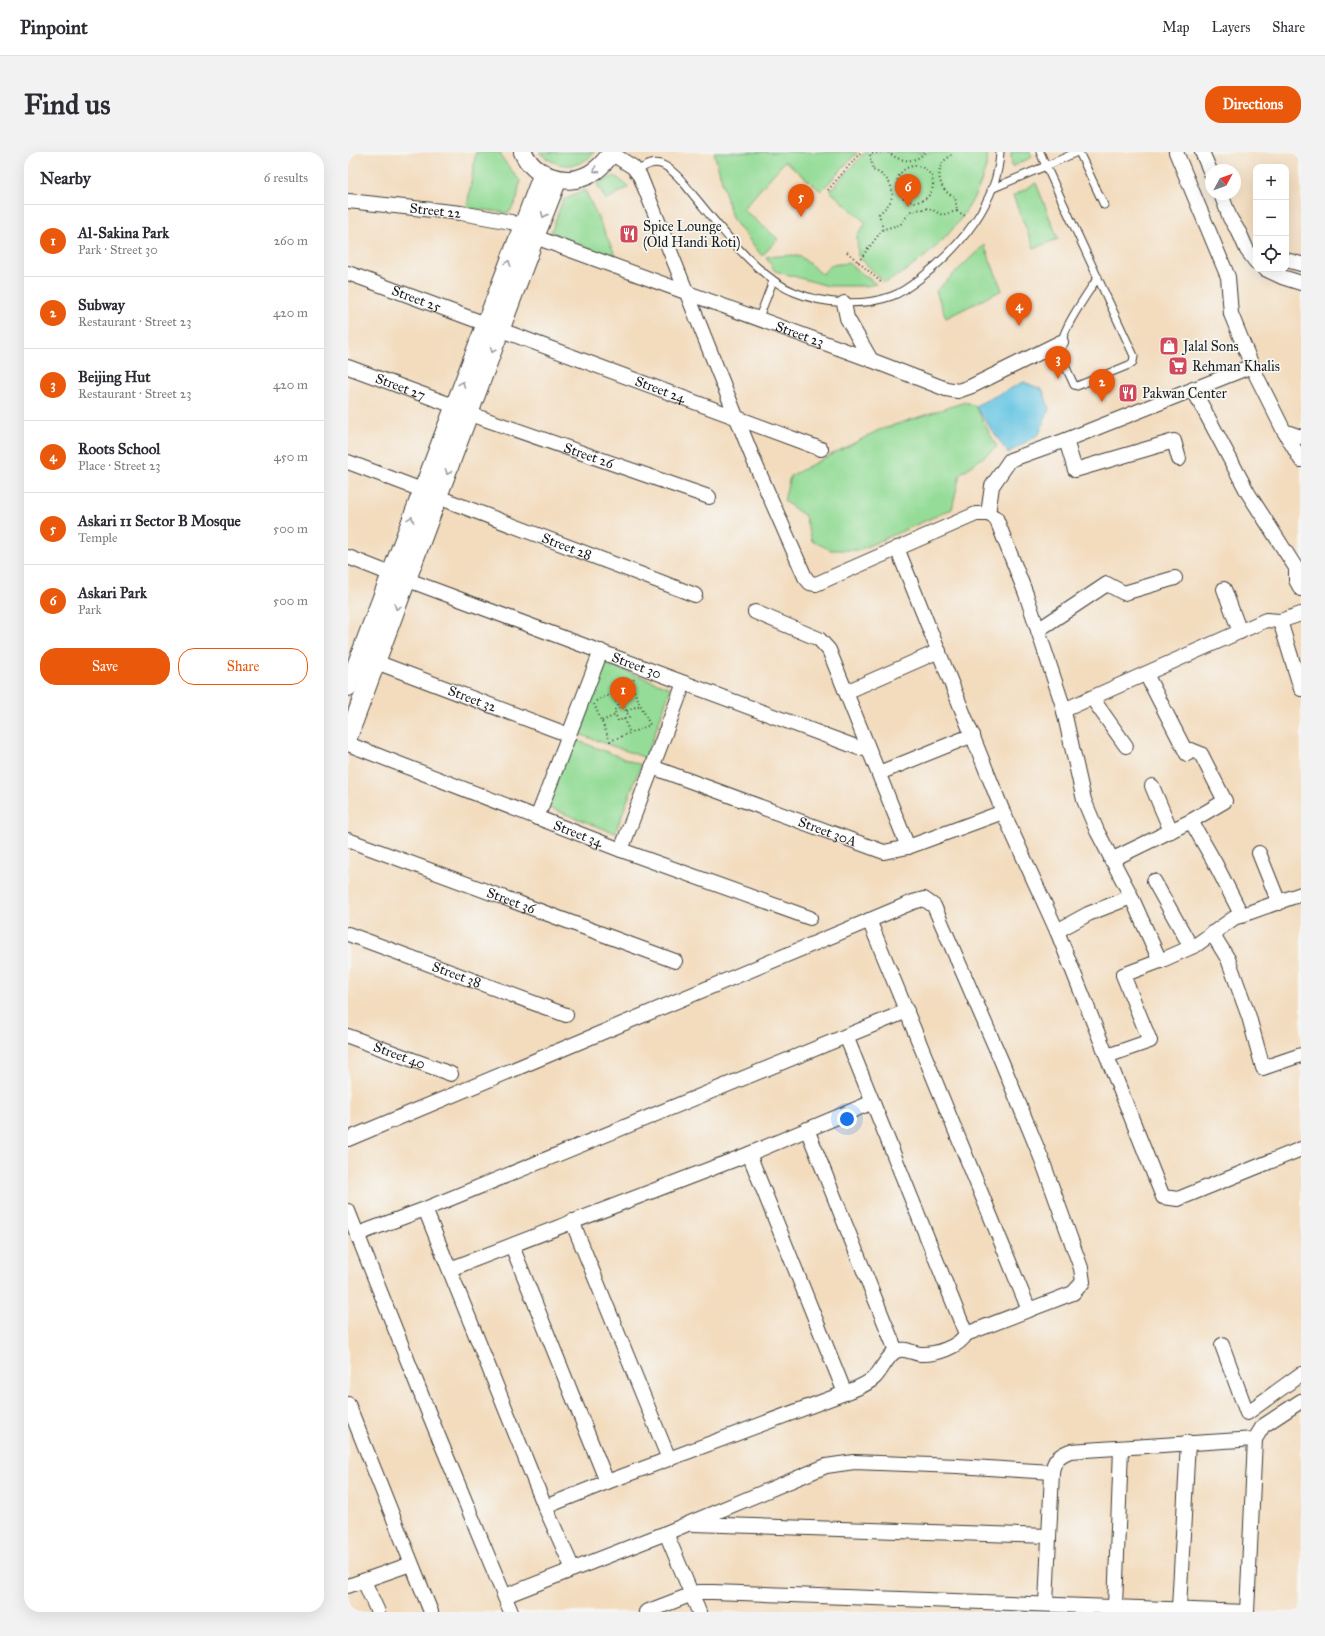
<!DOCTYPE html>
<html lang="en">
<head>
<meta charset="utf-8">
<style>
  :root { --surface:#fff; --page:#f2f2f3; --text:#2b2b33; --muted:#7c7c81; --line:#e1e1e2; --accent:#ea580c }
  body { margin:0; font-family:"IM FELL Great Primer",serif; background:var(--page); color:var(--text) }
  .controls { position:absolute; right:12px; top:12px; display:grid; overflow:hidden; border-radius:8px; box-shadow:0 4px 16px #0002 }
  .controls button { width:36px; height:36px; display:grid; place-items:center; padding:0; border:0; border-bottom:1px solid var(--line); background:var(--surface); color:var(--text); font:20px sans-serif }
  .compass { position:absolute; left:857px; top:12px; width:36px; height:36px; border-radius:50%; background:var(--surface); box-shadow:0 4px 16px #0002; rotate:49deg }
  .you { position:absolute; left:499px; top:967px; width:14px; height:14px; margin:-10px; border:3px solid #fff; border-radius:50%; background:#1a73e8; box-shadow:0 0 0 6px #1a73e833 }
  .badge { display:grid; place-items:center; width:26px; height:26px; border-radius:50%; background:var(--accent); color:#fff; font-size:13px; font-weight:700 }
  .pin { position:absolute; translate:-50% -33px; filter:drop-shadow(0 1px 2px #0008) }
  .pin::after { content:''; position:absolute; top:21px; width:14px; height:12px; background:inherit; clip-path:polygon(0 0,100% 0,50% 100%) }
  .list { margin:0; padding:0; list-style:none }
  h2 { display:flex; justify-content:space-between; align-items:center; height:52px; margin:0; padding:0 16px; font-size:17px }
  h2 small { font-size:13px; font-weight:400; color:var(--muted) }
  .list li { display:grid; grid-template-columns:26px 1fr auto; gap:12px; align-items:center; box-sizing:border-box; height:72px; padding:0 16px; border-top:1px solid var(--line) }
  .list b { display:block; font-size:15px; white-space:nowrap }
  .list p { margin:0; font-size:13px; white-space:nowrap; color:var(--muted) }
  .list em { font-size:13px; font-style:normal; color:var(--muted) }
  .actions { display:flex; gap:8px; padding:12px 16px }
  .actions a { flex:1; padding:9px 0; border:1px solid var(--accent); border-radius:16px; text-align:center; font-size:14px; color:var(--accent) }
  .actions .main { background:var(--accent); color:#fff }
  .icon { flex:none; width:22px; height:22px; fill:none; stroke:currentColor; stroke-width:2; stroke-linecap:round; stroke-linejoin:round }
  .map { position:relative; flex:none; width:953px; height:1460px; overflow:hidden; border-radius:16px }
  header { display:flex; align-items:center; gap:24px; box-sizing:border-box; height:56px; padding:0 20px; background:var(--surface); border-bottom:1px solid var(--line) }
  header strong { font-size:19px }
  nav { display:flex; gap:22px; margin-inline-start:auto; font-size:14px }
  .intro { display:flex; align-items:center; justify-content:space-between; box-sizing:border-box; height:96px; padding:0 24px }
  h1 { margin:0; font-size:28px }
  .button { padding:10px 18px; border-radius:16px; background:var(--accent); color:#fff; font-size:14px; font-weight:700 }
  main { display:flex; gap:24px; padding:0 24px }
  aside { flex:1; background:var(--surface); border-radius:16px; box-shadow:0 4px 16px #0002 }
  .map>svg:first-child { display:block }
  .green { fill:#94dc97; stroke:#587c5a }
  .water { fill:#64c4e2; stroke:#40707f }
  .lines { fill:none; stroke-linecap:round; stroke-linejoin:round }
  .service-casing { stroke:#3c3934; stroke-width:9 }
  .minor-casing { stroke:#3c3934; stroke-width:16 }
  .tertiary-casing { stroke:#3c3934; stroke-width:20 }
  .path { stroke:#3c3934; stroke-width:2; stroke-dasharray:1 3; stroke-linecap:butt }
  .service { stroke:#fff; stroke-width:7 }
  .minor { stroke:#fff; stroke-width:14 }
  .tertiary { stroke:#fff; stroke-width:18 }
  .oneway { stroke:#999 }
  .labels { text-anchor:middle; stroke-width:3.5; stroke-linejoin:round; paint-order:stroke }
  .street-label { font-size:14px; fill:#1c1c1c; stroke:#f6f6f2 }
  .poi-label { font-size:14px; fill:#1c1c1c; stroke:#f6f6f2; text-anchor:start }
</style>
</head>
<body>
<header>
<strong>Pinpoint</strong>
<nav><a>Map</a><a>Layers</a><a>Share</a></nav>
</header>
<div class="intro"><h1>Find us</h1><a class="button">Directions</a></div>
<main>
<aside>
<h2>Nearby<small>6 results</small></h2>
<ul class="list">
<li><span class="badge">1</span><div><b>Al-Sakina Park</b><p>Park · Street 30</p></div><em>260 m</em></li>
<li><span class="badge">2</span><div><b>Subway</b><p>Restaurant · Street 23</p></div><em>420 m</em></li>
<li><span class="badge">3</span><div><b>Beijing Hut</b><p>Restaurant · Street 23</p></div><em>420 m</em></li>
<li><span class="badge">4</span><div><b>Roots School</b><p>Place · Street 23</p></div><em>450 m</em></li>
<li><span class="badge">5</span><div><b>Askari 11 Sector B Mosque</b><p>Temple</p></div><em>500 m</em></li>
<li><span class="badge">6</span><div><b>Askari Park</b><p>Park</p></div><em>500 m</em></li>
</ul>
<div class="actions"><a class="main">Save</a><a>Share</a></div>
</aside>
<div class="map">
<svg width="953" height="1460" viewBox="0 0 953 1460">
  <rect width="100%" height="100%" fill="#f6f6f2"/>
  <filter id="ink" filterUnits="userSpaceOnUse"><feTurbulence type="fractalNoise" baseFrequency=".025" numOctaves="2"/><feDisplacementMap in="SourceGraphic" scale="8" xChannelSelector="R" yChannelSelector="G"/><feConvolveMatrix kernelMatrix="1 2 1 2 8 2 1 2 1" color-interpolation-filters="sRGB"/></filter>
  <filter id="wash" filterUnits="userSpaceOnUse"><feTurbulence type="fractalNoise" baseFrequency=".012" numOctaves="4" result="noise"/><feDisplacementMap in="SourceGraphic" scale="16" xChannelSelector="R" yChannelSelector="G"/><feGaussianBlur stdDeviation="0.9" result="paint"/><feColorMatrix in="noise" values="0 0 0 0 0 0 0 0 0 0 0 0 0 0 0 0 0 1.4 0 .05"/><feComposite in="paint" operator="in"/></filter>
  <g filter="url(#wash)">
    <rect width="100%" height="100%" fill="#f3dcbe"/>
    <g class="green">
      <path d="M128 0H152L154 6 172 29 169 47 161 61 119 56Z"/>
      <path d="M191 0H247C231 19 207 16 191 0Z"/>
      <path d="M366 0H510L473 39 437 9 395 57 430 87 414 104 384 66Z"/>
      <path d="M517 0H639C641 11 636 20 633 30 615 75 578 109 537 131L510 104 509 84 518 71 482 39Z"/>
      <path d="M663 0H682L684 5 664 15Z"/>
      <path d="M267 24 281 35 258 48 249 32Z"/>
      <path d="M688 31 710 87 686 96 665 44Z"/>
      <path d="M237 38 270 109 203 80 215 48Z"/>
      <path d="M636 93 654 138 598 166 588 139Z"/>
      <path d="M445 103 453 105 474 122 483 113 500 111 528 132 518 134H480L427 119 418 105Z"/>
      <path d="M617 250 627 254 649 295 612 322 604 357 511 398H483L464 389 457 364 436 349 442 324 531 278Z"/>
      <path d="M253 510 323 536 298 606 228 581Z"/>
      <path d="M225 587 293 613 267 681 199 655Z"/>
    </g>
    <path class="water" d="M676 230 695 238 701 257 691 282 660 301 627 254Z"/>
  </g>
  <g filter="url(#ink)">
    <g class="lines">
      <defs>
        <g id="service">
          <path d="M692 0 698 14 729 0"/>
          <path d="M731 0 756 53"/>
          <path d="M289 19C298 13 307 8 317 14 329 21 338 34 346 44 372 75 409 125 446 140 475 152 514 155 544 144 555 140 565 132 574 125 612 95 650 50 652 0"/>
          <path d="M643 37 698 14 786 204 785 210 781 213 729 234 726 233C722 223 712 207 713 195 713 178 740 141 750 125"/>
          <path d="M410 168 425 129"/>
        </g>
        <g id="minor">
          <path d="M828 0 880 125 883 162 907 221 936 279 953 285"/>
          <path d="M854 0 863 21"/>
          <path d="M263 1 285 15 292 24 406 309 457 425 462 431 468 432 628 362H640L648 366 678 442 714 551 736 648 749 679 782 742 812 809 848 793 886 766 953 742"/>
          <path d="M873 42 882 66 892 82 899 98 908 110"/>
          <path id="s1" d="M0 49 113 61 163 70 174 74"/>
          <path id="s2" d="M187 85 523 208 598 237 610 239 624 234 713 190"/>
          <path d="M938 108 953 112"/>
          <path d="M917 117 934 125 953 131"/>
          <path id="s3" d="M0 121 138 172"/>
          <path d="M496 151 499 166 523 208"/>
          <path id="s4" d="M153 178 473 297"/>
          <path id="s5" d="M0 215 106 254"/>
          <path d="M845 237 900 341 948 416V428L953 437"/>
          <path id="s6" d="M122 262 361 345"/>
          <path d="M936 279 953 308"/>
          <path d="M718 288 727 318 826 289 831 307"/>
          <path d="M0 310 74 338"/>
          <path id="s7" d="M90 345 347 443"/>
          <path d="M640 362 644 334 662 308 718 288 904 214"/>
          <path d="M549 396 655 660 709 779 740 762 783 745"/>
          <path d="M0 405 43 422"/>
          <path id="s8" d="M60 428 511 596 519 595"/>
          <path d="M876 437 892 480"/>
          <path d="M407 460 471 487 481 498 560 695"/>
          <path d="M932 469 953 537"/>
          <path d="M690 478 759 432 776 441 827 426"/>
          <path id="s9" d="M28 510 221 583"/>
          <path d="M798 522 839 602 843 598 853 602 877 649 843 669"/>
          <path d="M498 540 591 499"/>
          <path d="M744 546 778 594"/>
          <path d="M716 558 918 468 932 469 953 462"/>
          <path id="s10" d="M0 592 273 698 462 766"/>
          <path id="s11" d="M304 615 536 700 560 695 655 660"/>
          <path d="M531 621 625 583"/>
          <path d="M804 634 823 679"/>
          <path d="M189 666 253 499"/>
          <path id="s12" d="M0 688 327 809"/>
          <path d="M273 698 336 531"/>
          <path d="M911 701 931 751"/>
          <path d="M763 708 843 669 867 711 894 764"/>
          <path d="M806 729 843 795"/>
          <path d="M521 768 681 1158"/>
          <path d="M709 779 815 1045 830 1047 953 997"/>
          <path d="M864 781 880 807 901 865 915 916 953 903"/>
          <path id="s13" d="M0 782 218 863"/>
          <path id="s14" d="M0 884 103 922"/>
          <path d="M498 884 618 1182"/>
          <path d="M759 904 802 889 775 823 812 809"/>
          <path d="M459 977 548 1199"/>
          <path d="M0 987 565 750 576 747 586 754 653 908 694 1008 733 1116 735 1130 725 1141 618 1182C611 1195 587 1203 572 1202 564 1201 556 1195 548 1199 539 1204 534 1218 527 1225 519 1233 507 1237 497 1241L259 1330 197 1355"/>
          <path d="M401 1002 497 1241"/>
          <path d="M77 1057 197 1355 225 1417"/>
          <path d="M0 1059 79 1257 163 1460"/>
          <path d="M224 1069 321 1307"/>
          <path d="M10 1082 77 1057 559 859"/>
          <path d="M164 1094 259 1330"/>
          <path d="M102 1117 401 1002 525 950"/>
          <path d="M874 1193 899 1261 953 1222"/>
          <path d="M0 1252 83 1460"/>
          <path d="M345 1372 701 1384"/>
          <path d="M318 1381 351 1460"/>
          <path d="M16 1429 30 1460"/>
          <path d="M0 1434 63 1412"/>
          <path d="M157 1444 318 1381 478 1314 506 1310 609 1314 704 1320"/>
          <path d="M698 1452 704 1320C706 1308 710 1304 722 1299L907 1287 915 1274 953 1249"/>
          <path d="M767 1454 773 1297"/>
          <path d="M831 1456 840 1290"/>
          <path d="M298 1460 350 1440H365L899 1460"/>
          <path d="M899 1460 907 1287"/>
        </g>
        <g id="tertiary">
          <path d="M175 0C185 25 219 35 242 22 251 17 258 9 264 0"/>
          <path d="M0 535 195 21"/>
          <path d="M0 585 187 85 210 27"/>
        </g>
      </defs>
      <use href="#service" class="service-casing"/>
      <use href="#minor" class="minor-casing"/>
      <use href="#tertiary" class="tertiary-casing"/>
      <g class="path">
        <path d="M533 0 522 2 525 18C538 23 549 35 542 50 539 55 535 58 531 62L535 77"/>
        <path d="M540 0C551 10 567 12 577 0"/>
        <circle cx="567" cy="32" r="18"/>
        <path d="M480 38 513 0"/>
        <path d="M609 59 619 65"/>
        <path d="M499 100 535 132"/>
        <path d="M510 110 535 77 552 73 563 59 581 56 594 63 609 59 607 45C589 39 585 12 603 4L602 0"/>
        <path d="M264 542 271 555"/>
        <path d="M248 549 283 533 287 525"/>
        <path d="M246 552 262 589 302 573 283 533"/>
        <path d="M276 554 281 565 270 569 266 558Z"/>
        <path d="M279 559 292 553"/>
        <path d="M276 567 282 581"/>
        <path d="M254 569 268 563"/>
      </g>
      <use href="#service" class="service"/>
      <use href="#minor" class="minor"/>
      <use href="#tertiary" class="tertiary"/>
    </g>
    <defs><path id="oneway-chevron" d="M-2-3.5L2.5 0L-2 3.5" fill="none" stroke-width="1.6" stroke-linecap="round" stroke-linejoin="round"/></defs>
    <g class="oneway">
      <use href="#oneway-chevron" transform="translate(248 18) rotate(145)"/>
      <use href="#oneway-chevron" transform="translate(196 63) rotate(112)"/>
      <use href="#oneway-chevron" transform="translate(160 111) rotate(-70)"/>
      <use href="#oneway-chevron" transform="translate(145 198) rotate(110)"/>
      <use href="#oneway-chevron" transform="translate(114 232) rotate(-69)"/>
      <use href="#oneway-chevron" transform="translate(100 320) rotate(111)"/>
      <use href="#oneway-chevron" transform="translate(63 367) rotate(-69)"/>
      <use href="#oneway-chevron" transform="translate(49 455) rotate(111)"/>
    </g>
  </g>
  <defs>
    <symbol id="restaurant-square" viewBox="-11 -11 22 22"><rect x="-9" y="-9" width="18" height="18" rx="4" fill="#d1495b" stroke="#f6f6f2"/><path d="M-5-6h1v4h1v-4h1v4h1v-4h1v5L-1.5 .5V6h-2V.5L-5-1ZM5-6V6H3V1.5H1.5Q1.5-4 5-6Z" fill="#fff"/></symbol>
    <symbol id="shop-square" viewBox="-11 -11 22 22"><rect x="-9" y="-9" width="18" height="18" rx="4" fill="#d1495b" stroke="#f6f6f2"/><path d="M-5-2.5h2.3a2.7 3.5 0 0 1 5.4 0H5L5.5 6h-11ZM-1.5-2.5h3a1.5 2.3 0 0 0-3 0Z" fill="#fff"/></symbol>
    <symbol id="supermarket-square" viewBox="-11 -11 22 22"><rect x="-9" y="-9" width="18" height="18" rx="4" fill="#d1495b" stroke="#f6f6f2"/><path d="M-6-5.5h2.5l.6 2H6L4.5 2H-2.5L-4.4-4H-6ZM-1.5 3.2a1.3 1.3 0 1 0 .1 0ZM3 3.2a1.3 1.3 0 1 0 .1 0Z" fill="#fff"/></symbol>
  </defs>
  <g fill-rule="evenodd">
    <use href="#restaurant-square" x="270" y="71" width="22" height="22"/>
    <use href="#shop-square" x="810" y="183" width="22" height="22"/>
    <use href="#supermarket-square" x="819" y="203" width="22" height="22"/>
    <use href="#restaurant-square" x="769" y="230" width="22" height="22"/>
  </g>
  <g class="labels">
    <g class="street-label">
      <text dy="5" stroke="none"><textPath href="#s1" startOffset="88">Street 22</textPath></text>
      <text dy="5" stroke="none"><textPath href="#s3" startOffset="73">Street 25</textPath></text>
      <text dy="5" stroke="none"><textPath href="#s2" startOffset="282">Street 23</textPath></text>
      <text dy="5" stroke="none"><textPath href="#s5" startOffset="56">Street 27</textPath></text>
      <text dy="5" stroke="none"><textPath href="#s4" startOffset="170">Street 24</textPath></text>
      <text dy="5" stroke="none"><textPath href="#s6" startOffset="126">Street 26</textPath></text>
      <text dy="5" stroke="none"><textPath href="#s7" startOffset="138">Street 28</textPath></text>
      <text dy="5" stroke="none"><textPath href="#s8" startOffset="244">Street 30</textPath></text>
      <text dy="5" stroke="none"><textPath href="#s9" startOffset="103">Street 32</textPath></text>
      <text dy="5" stroke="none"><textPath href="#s11" startOffset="187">Street 30A</textPath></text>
      <text dy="5" stroke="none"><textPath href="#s10" startOffset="247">Street 34</textPath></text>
      <text dy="5" stroke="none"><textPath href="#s12" startOffset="174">Street 36</textPath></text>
      <text dy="5" stroke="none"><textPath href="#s13" startOffset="116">Street 38</textPath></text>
      <text dy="5" stroke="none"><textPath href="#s14" startOffset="55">Street 40</textPath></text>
    </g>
    <g class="poi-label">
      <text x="295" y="79">Spice Lounge<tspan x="295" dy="16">(Old Handi Roti)</tspan></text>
      <text x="835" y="199">Jalal Sons</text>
      <text x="844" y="219">Rehman Khalis</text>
      <text x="794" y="246">Pakwan Center</text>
    </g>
  </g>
</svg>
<div class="controls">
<button>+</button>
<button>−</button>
<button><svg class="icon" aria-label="locate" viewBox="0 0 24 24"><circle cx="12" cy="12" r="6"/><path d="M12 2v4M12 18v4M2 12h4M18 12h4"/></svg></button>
</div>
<svg class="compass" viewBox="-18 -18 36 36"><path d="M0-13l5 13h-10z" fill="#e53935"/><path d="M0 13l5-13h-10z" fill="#7c7c81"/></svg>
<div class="you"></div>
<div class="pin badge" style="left:275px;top:558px">1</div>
<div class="pin badge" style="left:754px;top:250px">2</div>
<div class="pin badge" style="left:710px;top:227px">3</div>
<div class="pin badge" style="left:671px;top:174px">4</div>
<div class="pin badge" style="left:453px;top:65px">5</div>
<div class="pin badge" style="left:560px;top:55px">6</div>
</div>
</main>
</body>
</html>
